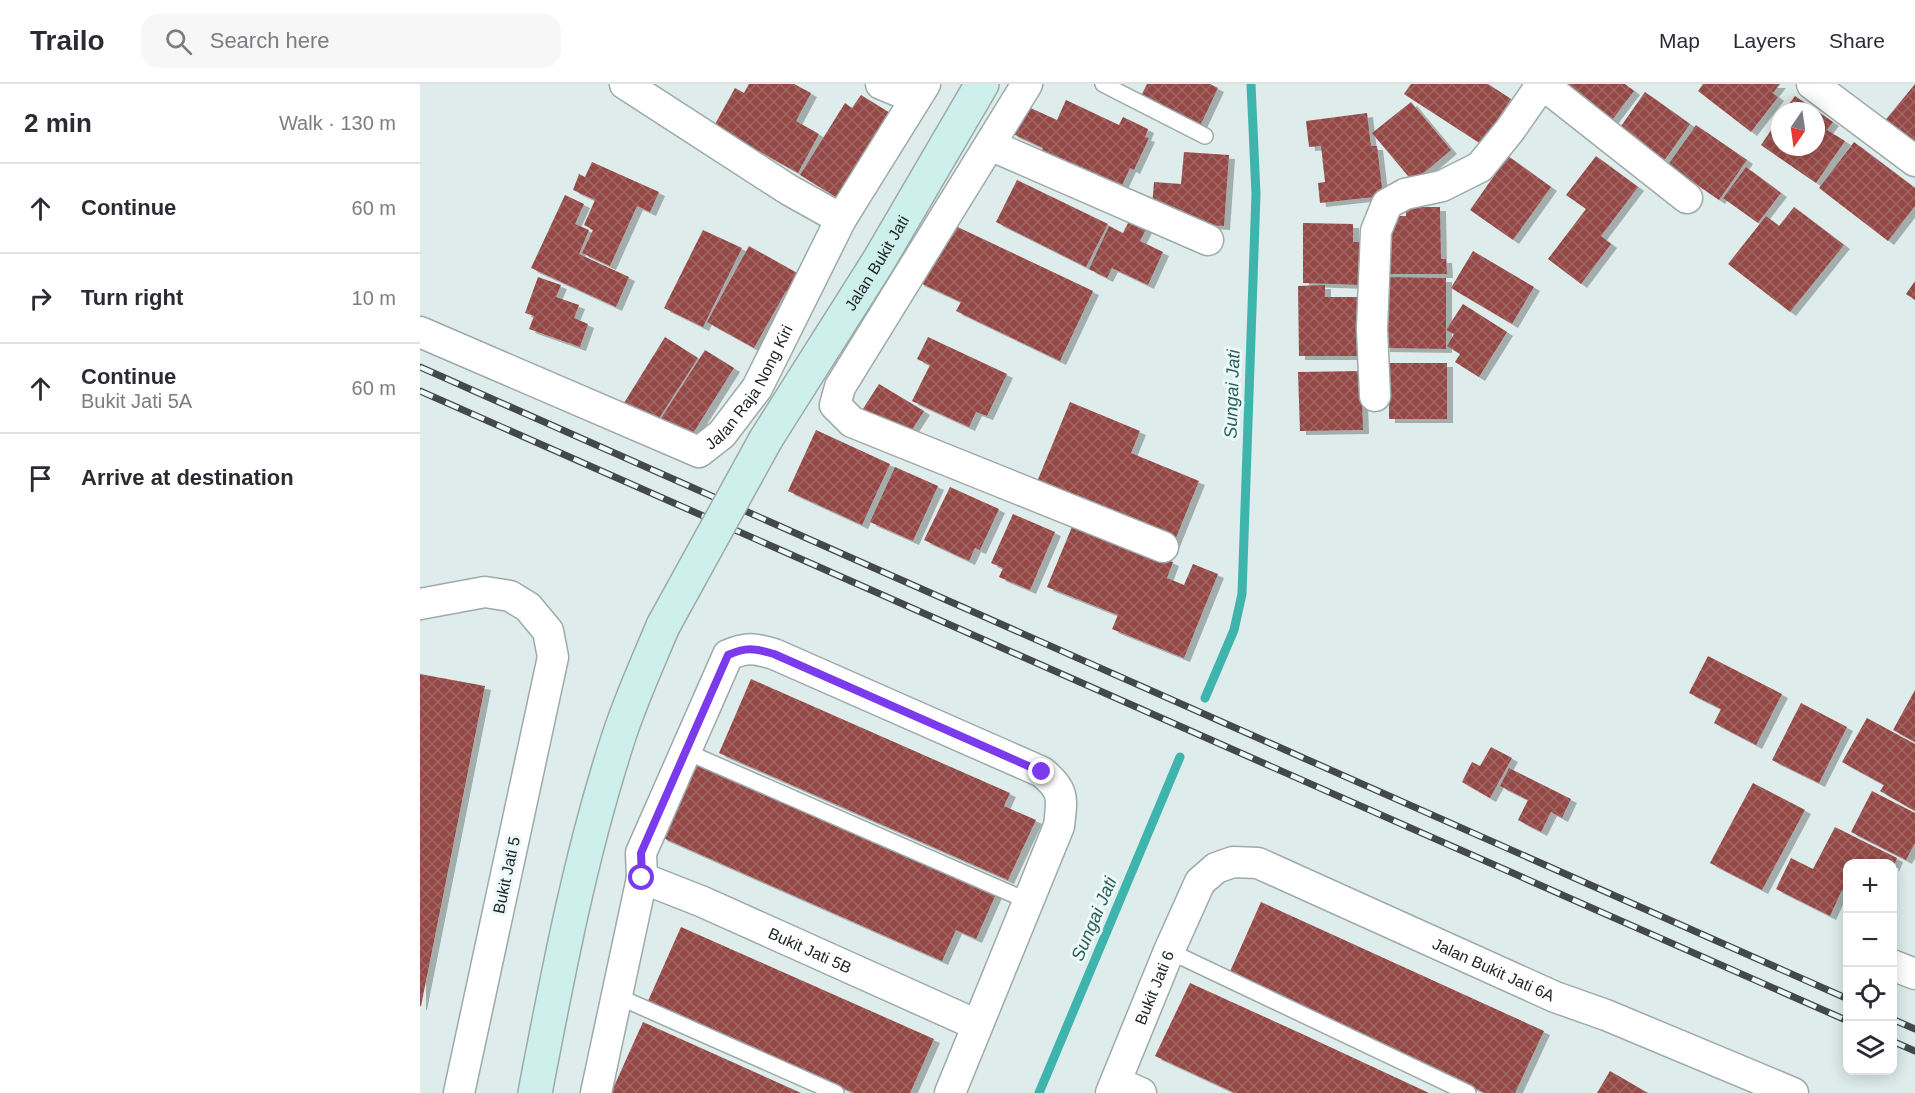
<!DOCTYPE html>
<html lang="en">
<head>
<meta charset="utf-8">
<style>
  :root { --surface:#fff; --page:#f7f7f7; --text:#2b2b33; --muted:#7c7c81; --line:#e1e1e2 }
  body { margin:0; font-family:Arial,sans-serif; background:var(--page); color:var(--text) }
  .controls { position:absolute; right:18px; bottom:18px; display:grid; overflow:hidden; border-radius:12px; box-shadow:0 3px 15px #0003 }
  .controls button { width:54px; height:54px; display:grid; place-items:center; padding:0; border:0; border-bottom:2px solid var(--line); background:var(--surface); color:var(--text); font:30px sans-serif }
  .compass { position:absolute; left:1351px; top:18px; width:54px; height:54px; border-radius:50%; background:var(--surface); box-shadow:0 3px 15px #0003; rotate:193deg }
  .stop { position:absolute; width:18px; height:18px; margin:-14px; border:4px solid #7c3aed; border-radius:50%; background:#fff }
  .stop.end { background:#7c3aed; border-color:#fff; box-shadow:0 2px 6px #0008 }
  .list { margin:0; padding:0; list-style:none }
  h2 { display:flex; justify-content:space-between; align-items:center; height:78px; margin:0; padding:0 24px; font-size:26px }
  h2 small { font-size:20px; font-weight:400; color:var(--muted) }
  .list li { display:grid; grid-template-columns:39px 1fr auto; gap:18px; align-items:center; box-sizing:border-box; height:90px; padding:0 24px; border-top:2px solid var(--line) }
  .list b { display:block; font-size:22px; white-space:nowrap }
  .list p { margin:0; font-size:20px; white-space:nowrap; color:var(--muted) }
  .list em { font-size:20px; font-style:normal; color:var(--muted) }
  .icon { flex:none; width:33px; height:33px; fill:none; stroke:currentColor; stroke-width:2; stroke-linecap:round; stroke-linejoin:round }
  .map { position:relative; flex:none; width:1495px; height:1009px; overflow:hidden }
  header { display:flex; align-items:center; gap:36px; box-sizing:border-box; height:84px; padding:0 30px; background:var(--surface); border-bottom:2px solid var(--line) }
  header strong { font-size:28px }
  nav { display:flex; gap:33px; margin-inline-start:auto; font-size:21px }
  .search { width:420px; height:54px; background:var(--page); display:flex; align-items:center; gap:15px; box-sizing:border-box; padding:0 21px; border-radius:18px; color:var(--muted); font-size:22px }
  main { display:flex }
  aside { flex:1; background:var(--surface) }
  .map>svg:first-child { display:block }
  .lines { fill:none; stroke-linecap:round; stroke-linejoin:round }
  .stream { stroke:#3eb4ac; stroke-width:9 }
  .building { fill:url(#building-cross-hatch); filter:url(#shadow) }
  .lane-casing { stroke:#9daaa8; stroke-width:18 }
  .street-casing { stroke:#9daaa8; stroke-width:33 }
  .secondary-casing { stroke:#9daaa8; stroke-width:36 }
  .lane { stroke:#fff; stroke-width:15 }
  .street { stroke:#fff; stroke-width:30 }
  .secondary { stroke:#cef0ed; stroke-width:33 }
  .rail-casing { stroke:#424948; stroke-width:7 }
  .rail { stroke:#ebf9f8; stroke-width:4.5; stroke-dasharray:14; stroke-linecap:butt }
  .secondary-bridge-casing { stroke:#9daaa8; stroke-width:36; stroke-linecap:butt }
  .secondary-bridge { stroke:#cef0ed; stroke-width:33 }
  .route { stroke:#7c3aed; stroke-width:8 }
  .labels { text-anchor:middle; stroke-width:6; stroke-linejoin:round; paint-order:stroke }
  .street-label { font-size:16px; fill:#212625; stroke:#ebf9f8 }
  .water-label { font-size:18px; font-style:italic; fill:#2d5e5b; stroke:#ebf9f8 }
</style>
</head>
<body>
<header>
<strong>Trailo</strong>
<div class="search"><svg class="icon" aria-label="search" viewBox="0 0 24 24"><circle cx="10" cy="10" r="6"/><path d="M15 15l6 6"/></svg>Search here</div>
<nav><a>Map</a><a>Layers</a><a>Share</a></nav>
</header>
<main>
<aside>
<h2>2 min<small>Walk · 130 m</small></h2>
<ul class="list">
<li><svg class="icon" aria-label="ahead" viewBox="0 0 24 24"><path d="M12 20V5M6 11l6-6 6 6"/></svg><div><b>Continue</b></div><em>60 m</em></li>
<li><svg class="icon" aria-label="right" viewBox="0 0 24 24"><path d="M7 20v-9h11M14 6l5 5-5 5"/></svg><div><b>Turn right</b></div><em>10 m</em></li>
<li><svg class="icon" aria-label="ahead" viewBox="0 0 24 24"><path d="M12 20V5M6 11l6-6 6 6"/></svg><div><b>Continue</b><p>Bukit Jati 5A</p></div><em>60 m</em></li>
<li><svg class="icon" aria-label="arrive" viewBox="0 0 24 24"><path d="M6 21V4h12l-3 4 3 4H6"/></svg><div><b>Arrive at destination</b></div></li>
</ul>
</aside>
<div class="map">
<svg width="1495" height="1009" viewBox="0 0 1495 1009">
  <defs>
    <pattern id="building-cross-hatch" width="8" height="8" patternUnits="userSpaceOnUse" patternTransform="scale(1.5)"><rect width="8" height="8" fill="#954846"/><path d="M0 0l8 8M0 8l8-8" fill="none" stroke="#9f6664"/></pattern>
    <filter id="shadow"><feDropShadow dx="6" dy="4" stdDeviation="0" flood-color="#0004"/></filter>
  </defs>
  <rect width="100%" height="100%" fill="#deeceb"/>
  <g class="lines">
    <g class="stream">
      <path d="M785 614 814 546 822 510 836 110 831 0"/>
      <path d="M619 1009 760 673"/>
    </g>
  </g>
  <g class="building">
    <path d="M329 0H374L391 9 376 37 399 50 378 89 294 42 315 4 324 9Z"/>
    <path d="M727 0H790L798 4 781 40 721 12Z"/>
    <path d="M991 0H1068L1091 15 1061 60 984 10Z"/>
    <path d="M1144 0H1205L1214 7 1189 40Z"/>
    <path d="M1283 0H1360L1353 9 1358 13 1331 48 1278 7Z"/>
    <path d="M1495 0V64L1463 39Z"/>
    <path d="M1225 8 1270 40 1244 77 1199 45Z"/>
    <path d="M441 11 475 32 427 120 380 91 425 19 432 24Z"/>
    <path d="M1375 12 1413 38 1407 46 1425 57 1396 99 1341 61 1360 33V63H1396V27H1364Z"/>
    <path d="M646 16 699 41 703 33 728 45 725 53 729 54 714 86 710 84 697 112 618 75 623 64 591 49 604 21 637 36Z"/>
    <path d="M991 18 1031 66 993 98 952 49Z"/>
    <path d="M947 29 951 62H957L963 112 900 119 898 99 905 98 901 62 889 63 886 37Z"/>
    <path d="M1276 41 1327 76 1299 116 1248 81Z"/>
    <path d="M1434 58 1495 104V122L1468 157 1399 104Z"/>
    <path d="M764 68 809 71 804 142 759 139 760 126 732 123 734 98 761 100Z"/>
    <path d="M1088 72 1131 103 1093 156 1050 126Z"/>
    <path d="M1176 72 1218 103 1181 152 1191 160 1161 200 1128 175 1166 125 1146 111Z"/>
    <path d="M172 78 239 108 230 128 217 122 190 182 162 169 173 146 164 141 175 116 153 106 159 90 165 93Z"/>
    <path d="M1326 83 1361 109 1338 139 1303 114Z"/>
    <path d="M597 96 688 140 666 183 576 138Z"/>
    <path d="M145 111 164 120 155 140 169 146 159 170 209 193 196 223 111 184Z"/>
    <path d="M986 123H1020L1021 175H1026L1027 190H961V150H971V132H986Z"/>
    <path d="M1374 123 1424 161 1370 228 1308 180 1346 132 1359 142Z"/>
    <path d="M711 133 728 141 720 157 743 168 728 201 692 184 687 194 669 185 689 142 703 149Z"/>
    <path d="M527 138 673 207 640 277 536 227 541 218 498 198Z"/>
    <path d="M883 139 933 140V158H943L942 201 883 199Z"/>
    <path d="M283 146 322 164 283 243 244 224Z"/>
    <path d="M329 162 386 194 376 213 366 207 334 264 287 238Z"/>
    <path d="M1053 167 1114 203 1092 240 1031 204Z"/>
    <path d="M118 193 141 201 136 213 159 221 154 234 168 240 160 263 109 245 114 232 105 229Z"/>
    <path d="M965 193 1026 194V265L964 264Z"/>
    <path d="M1495 197V216L1486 210Z"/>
    <path d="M905 201V213H944L945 272H879L878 202Z"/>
    <path d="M1043 220 1087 248 1059 293 1035 278 1040 270 1027 262 1034 250 1026 246Z"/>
    <path d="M245 253 278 274 236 339 204 319Z"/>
    <path d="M508 253 587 290 567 332 556 328 549 343 492 317 510 281 497 275Z"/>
    <path d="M285 266 314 284 270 354 240 336Z"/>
    <rect x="969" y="279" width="58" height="56"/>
    <path d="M941 287 943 346 880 347 878 288Z"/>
    <path d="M459 300 504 327 484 358 439 331Z"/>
    <path d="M650 318 720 347 711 369 779 397 753 461 614 405Z"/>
    <path d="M396 346 470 380 442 441 368 407Z"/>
    <path d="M475 383 518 402 493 457 450 438Z"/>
    <path d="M530 403 579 425 560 466 555 464 549 477 504 456Z"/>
    <path d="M593 430 635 448 610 506 579 493 583 484 571 479Z"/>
    <path d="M654 438 753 478 747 494 764 501 773 480 798 490 764 574 692 545 698 531 627 503Z"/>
    <path d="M1288 572 1362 610 1336 661 1294 639 1301 625 1269 609Z"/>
    <path d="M0 590 65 602 1 922H0Z"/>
    <path d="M331 595 590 709 584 722 616 736 588 796 299 669Z"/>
    <path d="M1495 606V658L1473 646Z"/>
    <path d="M1381 619 1427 643 1399 699 1352 676Z"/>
    <path d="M1447 634 1495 660V727L1460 707 1464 701 1422 678Z"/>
    <path d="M1071 663 1092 674 1070 714 1042 698 1052 678 1060 682Z"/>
    <path d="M275 677 576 810 556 855 536 846 522 877 241 753Z"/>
    <path d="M1089 684 1151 715 1142 734 1131 728 1121 748 1098 736 1108 716 1080 702Z"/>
    <path d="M1333 699 1385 726 1342 806 1290 779Z"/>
    <path d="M1452 707 1495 729V759L1486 776 1431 748Z"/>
    <path d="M1415 743 1477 774 1473 784 1472 780H1428V809L1422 806 1410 832 1356 805 1371 774 1393 785Z"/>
    <path d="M841 818 1124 947 1095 1009H1065L808 892Z"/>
    <path d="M261 843 514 955 490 1009H434L228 917Z"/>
    <path d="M770 899 880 949 1009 1009H815L735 972Z"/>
    <path d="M223 938 381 1009H191Z"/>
    <path d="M1190 987 1228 1009H1177Z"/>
  </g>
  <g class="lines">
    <defs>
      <g id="lane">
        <path d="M683 0 785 52"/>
        <path d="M267 668 608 817"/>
        <path d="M749 867 1048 1009"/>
        <path d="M197 912 416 1009"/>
      </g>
      <g id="street">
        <path d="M205 0 369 106 421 135"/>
        <path d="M461 0 495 14"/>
        <path d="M607 0 420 303 415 321 432 338 743 463"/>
        <path d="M1118 0 1135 10 1267 114"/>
        <path d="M1392 0 1495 77"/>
        <path d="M570 61 788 156"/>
        <path id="s1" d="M0 248 279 368 302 350 337 304 421 135 505 0"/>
        <path d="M955 312 952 245 956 147 967 120 985 110 1022 102 1060 83 1090 46 1122 0"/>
        <path d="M0 520 65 508 90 512 108 523 128 547 133 573 39 1009"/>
        <path id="s2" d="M222 794 283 818 557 941"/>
        <path d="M1472 881 1495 890"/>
        <path d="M696 998 721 1009"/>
        <path d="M176 1009 222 794 221 769 308 571C327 563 334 564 354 570L622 688C645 707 642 714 639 742L530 1009"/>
        <path id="s3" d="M691 1009 749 867 780 798 796 784 813 778 838 779 1135 913 1186 931 1373 1009"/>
      </g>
      <g id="secondary">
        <path id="s4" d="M346 355 458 178 562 0"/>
        <path d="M115 1009C138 889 161 768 199 652 211 615 228 578 243 542"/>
      </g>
    </defs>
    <use href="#lane" class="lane-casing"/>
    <use href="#street" class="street-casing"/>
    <use href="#secondary" class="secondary-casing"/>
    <use href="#lane" class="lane"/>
    <use href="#street" class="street"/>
    <use href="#secondary" class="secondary"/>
    <defs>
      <g id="rail">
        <path d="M0 283 1428 915"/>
        <path d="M0 307 1428 937"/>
        <path d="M1472 935 1495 945"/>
        <path d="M1472 957 1495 967"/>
      </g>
    </defs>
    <use href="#rail" class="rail-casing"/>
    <use href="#rail" class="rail"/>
    <defs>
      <path id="secondary-bridge" d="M243 542 346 355"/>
    </defs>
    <use href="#secondary-bridge" class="secondary-bridge-casing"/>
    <use href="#secondary-bridge" class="secondary-bridge"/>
  </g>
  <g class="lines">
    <path class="route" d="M222 794 221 769 297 596 308 571C326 563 334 564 354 570L622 688"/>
  </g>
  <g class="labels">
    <g class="street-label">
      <text dy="6" stroke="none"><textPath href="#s4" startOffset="208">Jalan Bukit Jati</textPath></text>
      <text dy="6" stroke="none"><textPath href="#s1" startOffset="387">Jalan Raja Nong Kiri</textPath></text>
      <text transform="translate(86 791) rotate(-78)" y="6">Bukit Jati 5</text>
      <text dy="6" stroke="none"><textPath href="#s2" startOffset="183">Bukit Jati 5B</textPath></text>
      <text dy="6" stroke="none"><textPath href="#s3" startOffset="552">Jalan Bukit Jati 6A</textPath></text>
      <text dy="6" stroke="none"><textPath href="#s3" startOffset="114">Bukit Jati 6</textPath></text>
    </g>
    <g class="water-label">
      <text transform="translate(812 310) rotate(-88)" y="6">Sungai Jati</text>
      <text transform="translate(674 835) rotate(-67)" y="6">Sungai Jati</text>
    </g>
  </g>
</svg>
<div class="controls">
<button>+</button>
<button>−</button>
<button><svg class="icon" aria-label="locate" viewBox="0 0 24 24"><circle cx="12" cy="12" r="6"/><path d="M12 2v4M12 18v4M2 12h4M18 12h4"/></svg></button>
<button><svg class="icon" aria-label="layers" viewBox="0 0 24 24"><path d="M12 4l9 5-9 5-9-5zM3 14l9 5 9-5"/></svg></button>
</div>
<svg class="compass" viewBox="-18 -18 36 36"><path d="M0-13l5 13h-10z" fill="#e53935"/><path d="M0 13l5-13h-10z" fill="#7c7c81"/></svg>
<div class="stop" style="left:222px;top:794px"></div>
<div class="stop end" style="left:622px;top:688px"></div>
</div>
</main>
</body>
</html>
